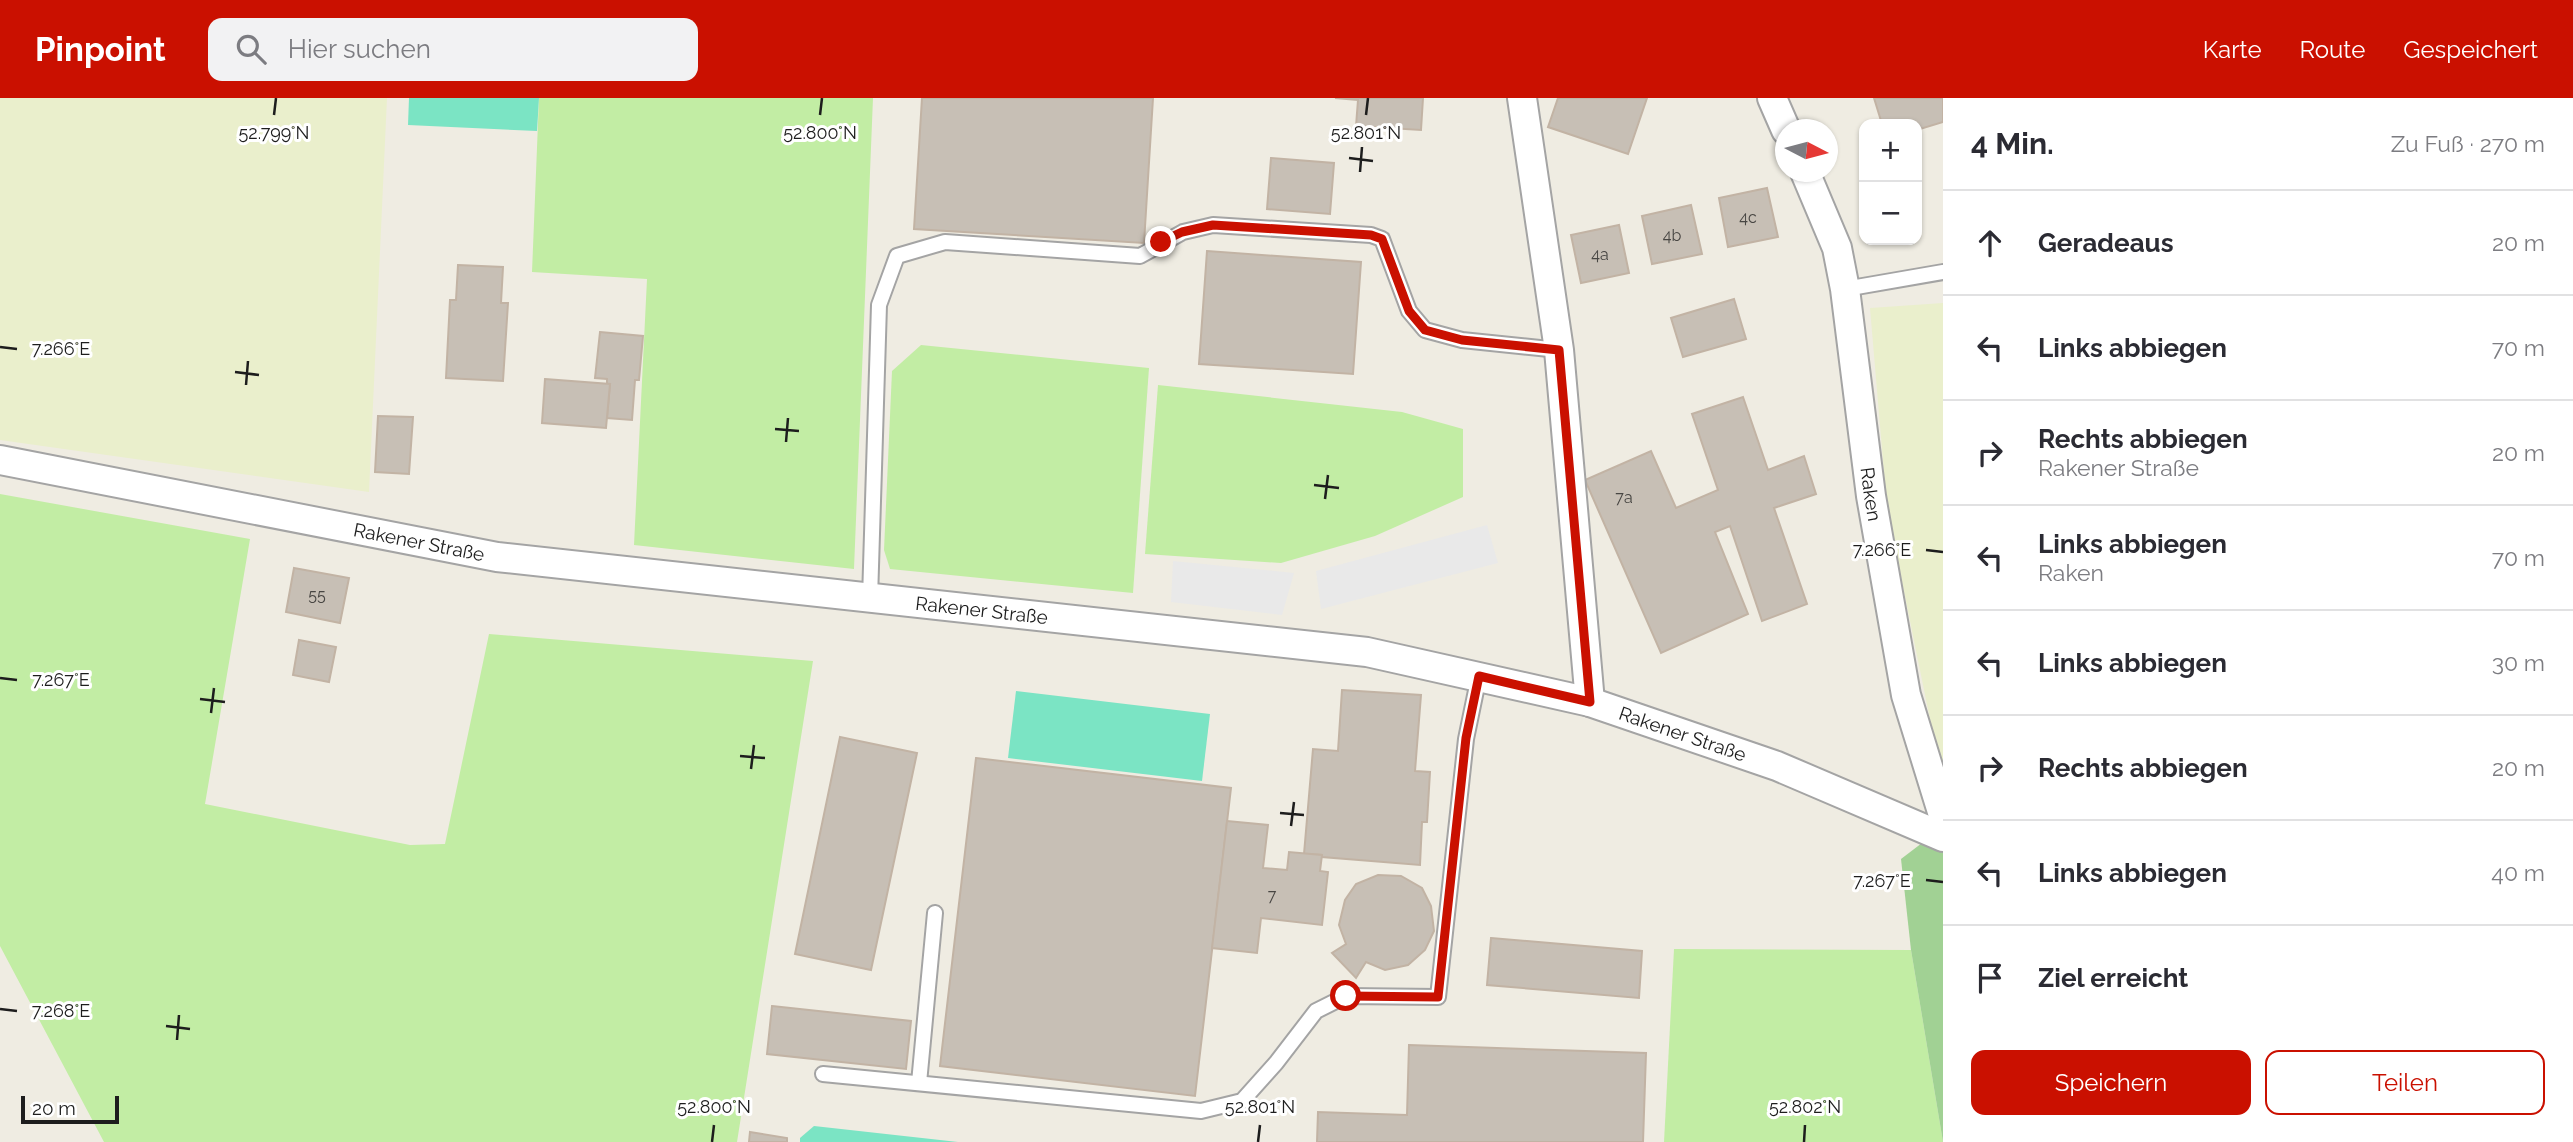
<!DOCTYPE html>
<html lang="de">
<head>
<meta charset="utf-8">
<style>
  :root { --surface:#fff; --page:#f2f2f3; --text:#2b2b33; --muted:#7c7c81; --line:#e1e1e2; --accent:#ca1000 }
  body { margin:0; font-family:Raleway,sans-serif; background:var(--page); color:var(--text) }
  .controls { position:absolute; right:21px; top:21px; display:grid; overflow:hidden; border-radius:14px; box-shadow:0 2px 5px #0004 }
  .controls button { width:63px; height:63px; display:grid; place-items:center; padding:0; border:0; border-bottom:2px solid var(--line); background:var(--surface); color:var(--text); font:35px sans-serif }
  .compass { position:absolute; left:1775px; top:21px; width:63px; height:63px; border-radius:50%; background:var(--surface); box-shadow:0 2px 5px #0004; rotate:96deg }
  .scale { position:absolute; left:21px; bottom:18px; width:98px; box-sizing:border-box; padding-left:7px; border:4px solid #1d1d1d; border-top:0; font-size:19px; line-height:24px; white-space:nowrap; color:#1d1d1d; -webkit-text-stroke:5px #fff; paint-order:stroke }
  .stop { position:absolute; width:21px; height:21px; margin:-16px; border:5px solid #ca1000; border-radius:50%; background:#fff }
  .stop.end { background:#ca1000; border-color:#fff; box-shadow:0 2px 7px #0008 }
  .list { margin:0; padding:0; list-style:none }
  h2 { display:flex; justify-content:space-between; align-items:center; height:91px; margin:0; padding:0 28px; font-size:30px }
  h2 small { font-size:23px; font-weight:400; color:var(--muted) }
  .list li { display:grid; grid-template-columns:46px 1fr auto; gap:21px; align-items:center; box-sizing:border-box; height:105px; padding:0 28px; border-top:2px solid var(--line) }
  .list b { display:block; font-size:26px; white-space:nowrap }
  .list p { margin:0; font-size:23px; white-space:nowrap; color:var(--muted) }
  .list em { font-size:23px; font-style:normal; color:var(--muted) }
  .actions { display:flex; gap:14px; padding:21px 28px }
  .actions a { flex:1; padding:16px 0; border:2px solid var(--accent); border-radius:14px; text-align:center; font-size:24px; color:var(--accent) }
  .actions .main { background:var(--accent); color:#fff }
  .icon { flex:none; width:38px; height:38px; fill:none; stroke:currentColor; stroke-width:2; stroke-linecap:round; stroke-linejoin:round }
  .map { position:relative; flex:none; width:1943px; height:1044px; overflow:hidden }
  header { display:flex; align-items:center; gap:42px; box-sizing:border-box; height:98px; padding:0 35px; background:var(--accent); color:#fff }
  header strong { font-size:33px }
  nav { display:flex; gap:38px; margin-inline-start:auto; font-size:24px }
  .search { width:490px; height:63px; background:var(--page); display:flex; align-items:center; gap:18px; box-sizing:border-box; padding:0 24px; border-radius:14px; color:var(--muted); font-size:26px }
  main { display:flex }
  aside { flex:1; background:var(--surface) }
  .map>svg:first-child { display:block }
  .farmland { fill:#eaefcc }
  .grass { fill:#c2eda4 }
  .forest { fill:#a1d194 }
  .pitch { fill:#7be4c4 }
  .parking { fill:#e9e9e9 }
  .building { fill:#c7bfb5; stroke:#c2b3a4; stroke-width:2 }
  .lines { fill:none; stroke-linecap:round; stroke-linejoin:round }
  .service-casing { stroke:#a4a4a4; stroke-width:18 }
  .minor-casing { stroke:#a4a4a4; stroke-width:32 }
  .service { stroke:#fff; stroke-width:14 }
  .minor { stroke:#fff; stroke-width:28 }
  .route { stroke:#ca1000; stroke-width:9 }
  .ticks { fill:none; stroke:#1d1d1d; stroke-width:2.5 }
  .labels { text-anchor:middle; stroke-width:6; stroke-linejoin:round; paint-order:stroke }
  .number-label { font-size:16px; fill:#484643 }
  .street-label { font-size:19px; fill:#1d1d1d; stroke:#fff }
  .ticks-label { font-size:18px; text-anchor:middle; fill:#1d1d1d; stroke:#fff; stroke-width:6; stroke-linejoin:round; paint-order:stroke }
</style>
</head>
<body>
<header>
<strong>Pinpoint</strong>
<div class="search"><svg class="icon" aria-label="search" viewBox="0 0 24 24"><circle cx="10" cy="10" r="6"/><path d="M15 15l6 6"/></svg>Hier suchen</div>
<nav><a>Karte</a><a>Route</a><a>Gespeichert</a></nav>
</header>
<main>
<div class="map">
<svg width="1943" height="1044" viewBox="0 0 1943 1044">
  <rect width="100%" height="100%" fill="#efece2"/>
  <g class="farmland">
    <path d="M0 0H387L369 394 0 342Z"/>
    <path d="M1943 205V685L1887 410 1870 210Z"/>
  </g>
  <g class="grass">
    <path d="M539 0H873L854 471 634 447 647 181 532 174Z"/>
    <path d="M921 247 1149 270 1133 495 890 471 884 452 892 273Z"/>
    <path d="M1158 287 1402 314 1463 331V399L1375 438 1281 465 1145 456Z"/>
    <path d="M0 396 250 441 205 706 410 747 445 746 489 536 813 563 737 1044H104L0 848Z"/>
    <path d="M1674 851 1911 852 1943 1044H1664Z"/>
  </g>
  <path class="forest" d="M1943 729V1044L1911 852 1901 761Z"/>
  <g class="pitch">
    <path d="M409 0H539L537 33 408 27Z"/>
    <path d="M1016 593 1210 616 1202 683 1008 660Z"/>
    <path d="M814 1028 958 1044H800V1040Z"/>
  </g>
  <g class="parking">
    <path d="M1487 427 1498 465 1321 511 1316 473Z"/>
    <path d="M1173 463 1294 475 1282 517 1171 504Z"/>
  </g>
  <g class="building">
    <path d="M922 0H1153L1144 145 914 131Z"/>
    <path d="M1335 0H1423L1421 32 1356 28 1358 2Z"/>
    <path d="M1558 0H1647L1628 56 1548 29Z"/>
    <path d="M1874 0H1943V24L1917 32V26H1882Z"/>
    <path d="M1271 60 1334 65 1330 116 1267 111Z"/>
    <path d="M1767 90 1778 139 1728 149 1719 100Z"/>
    <path d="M1691 107 1702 156 1652 166 1642 118Z"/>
    <path d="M1619 127 1629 175 1581 185 1571 137Z"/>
    <path d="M1207 153 1361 164 1353 276 1199 266Z"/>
    <path d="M458 167 503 169 501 205H508L503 283 446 280 450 202H456Z"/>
    <path d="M1734 201 1746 241 1683 259 1671 220Z"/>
    <path d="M600 234 643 238 639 282H635L632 322 607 320 610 286H607V281L595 280Z"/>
    <path d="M545 281 610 286 606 330 542 325Z"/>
    <path d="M1743 299 1768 372 1804 358 1816 396 1774 410 1807 506 1762 523 1730 428 1715 434 1748 516 1661 555 1585 382 1651 353 1676 410 1718 392 1692 316Z"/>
    <path d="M378 318 413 319 409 376 375 374Z"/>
    <path d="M294 470 349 480 340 525 286 514Z"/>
    <path d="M299 542 336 549 329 584 293 577Z"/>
    <path d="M1342 592 1421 597 1415 673 1430 674 1427 724H1422L1420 767 1322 759V757L1304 756 1313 651 1338 653Z"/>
    <path d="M840 639 917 655 871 872 795 856Z"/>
    <path d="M976 660 1231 690 1195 998 940 968Z"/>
    <path d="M1227 723 1268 727 1263 770 1287 772 1289 754 1322 757 1320 773 1328 774 1322 827 1261 820 1257 855 1212 850Z"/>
    <path d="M1378 777 1401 778 1422 790 1431 808 1434 833 1425 852 1408 867 1385 872 1366 864 1356 880 1332 855 1346 846 1339 827 1345 802 1356 786Z"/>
    <path d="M1491 840 1642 853 1639 900 1487 887Z"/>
    <path d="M772 908 911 923 906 971 767 956Z"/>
    <path d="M1409 947 1646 955 1643 1044H1317L1318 1014 1407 1017Z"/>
    <path d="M750 1034 787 1040V1044H749Z"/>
  </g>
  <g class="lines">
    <defs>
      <g id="service">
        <path d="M1845 191 1943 174"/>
        <path d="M870 501 879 207 897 158 945 144 1140 158 1183 134 1213 127 1371 137 1382 141 1409 213 1425 232 1462 242 1559 252"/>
        <path d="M823 976 1201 1013 1242 1003 1276 965 1316 913 1346 898 1438 899 1466 641 1479 578"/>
        <path d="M919 985 935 815"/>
      </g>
      <g id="minor">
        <path d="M1522 0 1559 252 1590 604"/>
        <path d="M1772 0 1786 32"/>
        <path id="s1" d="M1805 74 1837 150 1845 191 1871 398 1906 597 1943 717"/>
        <path id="s2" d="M0 362 497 459 1367 554 1590 604 1777 668 1943 739"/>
      </g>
    </defs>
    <use href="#service" class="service-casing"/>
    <use href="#minor" class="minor-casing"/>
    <use href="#service" class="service"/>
    <use href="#minor" class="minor"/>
  </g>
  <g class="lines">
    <path class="route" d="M1161 144 1182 134 1213 127 1371 137 1382 141 1409 213 1425 232 1462 242 1559 252 1590 604 1479 578 1466 640 1438 899 1346 898"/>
  </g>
  <path class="ticks" d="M274 17 276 0M820 17 822 0M1366 17 1368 0M1349 60 1373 63M1360 74 1362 49M0 249 17 251M235 274 259 277M246 287 248 263M775 331 799 333M786 344 788 320M1314 387 1339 390M1325 401 1328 377M1926 452 1943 454M0 580 17 582M200 601 225 604M211 615 214 590M740 658 765 660M751 671 754 647M1280 715 1304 717M1291 728 1294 704M1926 782 1943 784M0 911 17 913M166 928 190 931M177 942 179 917M712 1044 714 1027M1258 1044 1260 1027M1804 1044 1805 1027"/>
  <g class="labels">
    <g class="number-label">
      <text x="1748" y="125">4c</text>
      <text x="1672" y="143">4b</text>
      <text x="1600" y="162">4a</text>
      <text x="1624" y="405">7a</text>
      <text x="317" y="503">55</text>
      <text x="1272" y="803">7</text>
    </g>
    <g class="street-label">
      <text dy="7" stroke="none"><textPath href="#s1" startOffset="331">Raken</textPath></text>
      <text dy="7" stroke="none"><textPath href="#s2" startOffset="427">Rakener Straße</textPath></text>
      <text dy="7" stroke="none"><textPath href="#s2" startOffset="994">Rakener Straße</textPath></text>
      <text dy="7" stroke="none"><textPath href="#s2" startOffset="1708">Rakener Straße</textPath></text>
    </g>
  </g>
  <g class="ticks-label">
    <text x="274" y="41">52.799°N</text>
    <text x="820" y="41">52.800°N</text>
    <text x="1366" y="41">52.801°N</text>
    <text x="61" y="257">7.266°E</text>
    <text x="1882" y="458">7.266°E</text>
    <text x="61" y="588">7.267°E</text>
    <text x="1882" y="789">7.267°E</text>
    <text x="61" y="919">7.268°E</text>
    <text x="714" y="1015">52.800°N</text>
    <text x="1260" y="1015">52.801°N</text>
    <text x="1805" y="1015">52.802°N</text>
  </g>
</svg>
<div class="controls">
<button>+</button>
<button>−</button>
</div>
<svg class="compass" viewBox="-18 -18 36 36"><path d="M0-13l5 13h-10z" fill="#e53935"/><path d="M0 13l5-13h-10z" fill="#7c7c81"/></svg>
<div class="scale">20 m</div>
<div class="stop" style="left:1346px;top:898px"></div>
<div class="stop end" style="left:1161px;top:144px"></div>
</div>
<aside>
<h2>4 Min.<small>Zu Fuß · 270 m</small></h2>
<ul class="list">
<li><svg class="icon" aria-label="ahead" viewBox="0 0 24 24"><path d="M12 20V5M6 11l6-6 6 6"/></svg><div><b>Geradeaus</b></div><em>20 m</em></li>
<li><svg class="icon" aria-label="left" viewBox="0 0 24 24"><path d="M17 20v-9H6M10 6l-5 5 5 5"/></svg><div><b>Links abbiegen</b></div><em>70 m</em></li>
<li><svg class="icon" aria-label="right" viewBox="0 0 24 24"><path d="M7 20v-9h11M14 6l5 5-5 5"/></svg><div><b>Rechts abbiegen</b><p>Rakener Straße</p></div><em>20 m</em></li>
<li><svg class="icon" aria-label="left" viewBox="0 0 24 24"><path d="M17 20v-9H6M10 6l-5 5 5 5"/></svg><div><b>Links abbiegen</b><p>Raken</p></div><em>70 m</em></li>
<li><svg class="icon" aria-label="left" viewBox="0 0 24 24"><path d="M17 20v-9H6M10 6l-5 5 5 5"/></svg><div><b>Links abbiegen</b></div><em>30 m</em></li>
<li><svg class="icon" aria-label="right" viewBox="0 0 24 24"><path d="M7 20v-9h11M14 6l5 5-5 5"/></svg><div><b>Rechts abbiegen</b></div><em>20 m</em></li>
<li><svg class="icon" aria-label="left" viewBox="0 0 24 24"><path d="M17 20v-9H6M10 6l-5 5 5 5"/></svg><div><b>Links abbiegen</b></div><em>40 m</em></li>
<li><svg class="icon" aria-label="arrive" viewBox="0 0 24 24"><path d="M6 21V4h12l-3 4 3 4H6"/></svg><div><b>Ziel erreicht</b></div></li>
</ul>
<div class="actions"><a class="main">Speichern</a><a>Teilen</a></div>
</aside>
</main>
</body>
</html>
